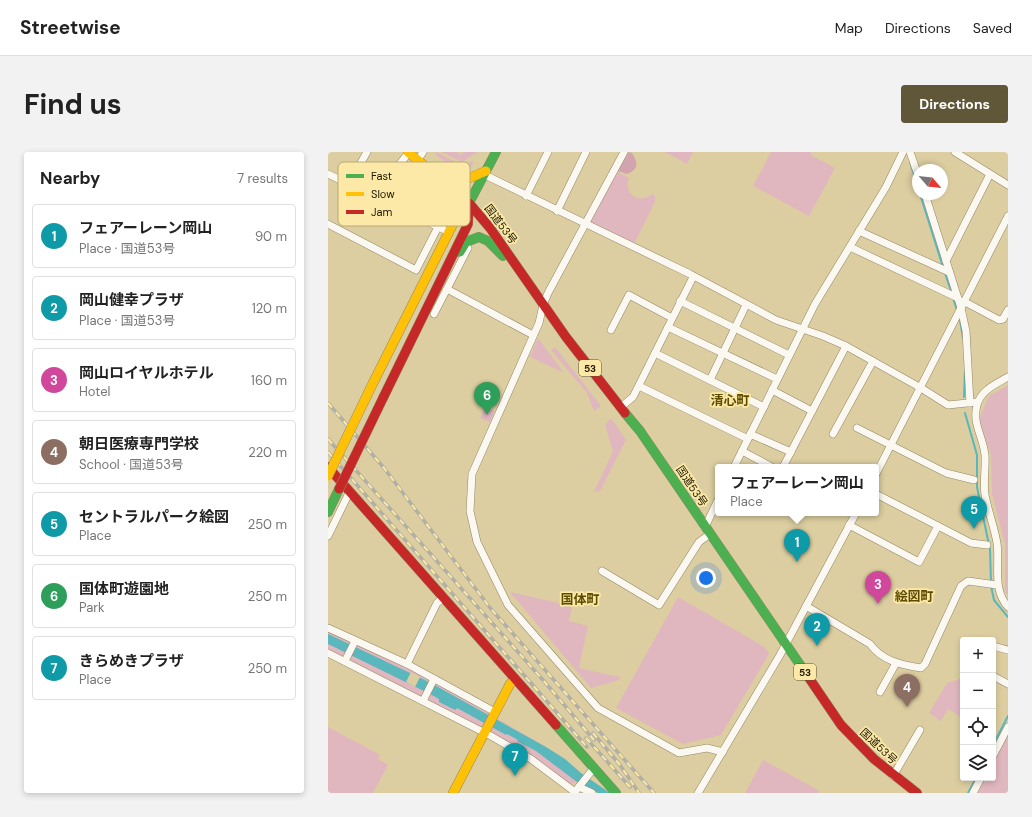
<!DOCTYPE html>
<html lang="en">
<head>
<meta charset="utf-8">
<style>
  :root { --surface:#fff; --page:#f2f2f2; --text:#222; --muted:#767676; --line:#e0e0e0; --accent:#605738 }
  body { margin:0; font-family:"DM Sans","Noto Sans JP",sans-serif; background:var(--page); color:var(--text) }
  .controls { position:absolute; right:12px; bottom:12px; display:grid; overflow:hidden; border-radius:4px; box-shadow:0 2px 6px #0003 }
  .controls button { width:36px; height:36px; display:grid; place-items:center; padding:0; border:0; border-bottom:1px solid var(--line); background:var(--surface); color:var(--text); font:20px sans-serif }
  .compass { position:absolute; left:584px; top:12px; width:36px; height:36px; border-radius:50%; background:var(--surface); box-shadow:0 2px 6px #0003; rotate:118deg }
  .you { position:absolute; left:378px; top:426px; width:14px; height:14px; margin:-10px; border:3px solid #fff; border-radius:50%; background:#1a73e8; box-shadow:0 0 0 6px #1a73e833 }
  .badge { display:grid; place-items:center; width:26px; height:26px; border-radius:50%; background:var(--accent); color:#fff; font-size:13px; font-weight:700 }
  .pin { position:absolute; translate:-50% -33px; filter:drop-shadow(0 1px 2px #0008) }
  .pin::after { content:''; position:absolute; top:21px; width:14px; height:12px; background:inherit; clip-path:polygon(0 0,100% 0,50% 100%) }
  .popup { position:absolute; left:387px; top:312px; width:164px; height:52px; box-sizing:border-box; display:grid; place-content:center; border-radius:4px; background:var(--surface); filter:drop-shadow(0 1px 3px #0005); font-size:13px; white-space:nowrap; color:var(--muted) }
  .popup b { font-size:15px; color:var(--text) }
  .popup::after { content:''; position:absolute; left:50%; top:100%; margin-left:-8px; border:8px solid transparent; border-top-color:var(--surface) }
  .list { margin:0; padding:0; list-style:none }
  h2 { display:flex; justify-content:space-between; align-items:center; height:52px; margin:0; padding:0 16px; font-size:17px }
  h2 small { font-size:13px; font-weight:400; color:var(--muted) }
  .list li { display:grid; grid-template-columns:26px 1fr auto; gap:12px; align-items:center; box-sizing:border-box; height:64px; margin:0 8px 8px; padding:0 8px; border:1px solid var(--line); border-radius:4px }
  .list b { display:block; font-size:15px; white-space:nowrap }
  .list p { margin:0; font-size:13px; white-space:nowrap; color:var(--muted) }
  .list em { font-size:13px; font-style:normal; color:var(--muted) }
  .icon { flex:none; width:22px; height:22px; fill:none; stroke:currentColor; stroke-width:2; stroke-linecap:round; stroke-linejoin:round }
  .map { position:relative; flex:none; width:680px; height:641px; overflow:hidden; border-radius:4px }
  header { display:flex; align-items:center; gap:24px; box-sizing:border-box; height:56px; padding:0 20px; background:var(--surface); border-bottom:1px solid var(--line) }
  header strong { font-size:19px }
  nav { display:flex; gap:22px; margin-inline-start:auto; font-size:14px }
  .intro { display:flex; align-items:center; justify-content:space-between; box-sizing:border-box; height:96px; padding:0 24px }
  h1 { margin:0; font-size:28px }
  .button { padding:10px 18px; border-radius:4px; background:var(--accent); color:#fff; font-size:14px; font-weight:700 }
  main { display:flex; gap:24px; padding:0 24px }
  aside { flex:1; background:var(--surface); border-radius:4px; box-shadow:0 2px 6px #0003 }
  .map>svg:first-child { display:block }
  .green { fill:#e0b7be }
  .forest { fill:#d2a4af }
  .water { fill:#5ab8bd }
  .pier { fill:#dccea0 }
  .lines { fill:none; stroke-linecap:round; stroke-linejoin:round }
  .stream { stroke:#5ab8bd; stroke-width:2 }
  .street-casing { stroke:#918765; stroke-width:8 }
  .fast-casing { stroke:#918765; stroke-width:10 }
  .slow-casing { stroke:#918765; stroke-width:10 }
  .jam-casing { stroke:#918765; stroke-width:10 }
  .street { stroke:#faf8f1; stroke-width:7 }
  .fast { stroke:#4caf50; stroke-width:9 }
  .slow { stroke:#ffc107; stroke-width:9 }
  .jam { stroke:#c62828; stroke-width:9 }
  .rail-casing { stroke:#b2afa4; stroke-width:3.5 }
  .rail { stroke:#fce9a7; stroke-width:2; stroke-dasharray:6; stroke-linecap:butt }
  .slow-bridge-casing { stroke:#9c916b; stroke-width:10; stroke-linecap:butt }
  .jam-bridge-casing { stroke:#9c916b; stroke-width:10; stroke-linecap:butt }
  .slow-bridge { stroke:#ffc107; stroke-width:9 }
  .jam-bridge { stroke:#c62828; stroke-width:9 }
  .labels { text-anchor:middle; stroke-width:3.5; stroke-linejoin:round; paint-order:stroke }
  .shield { fill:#fce9a7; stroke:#615632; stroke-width:1 }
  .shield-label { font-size:10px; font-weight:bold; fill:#1e1700 }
  .street-label { font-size:11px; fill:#1e1700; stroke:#fce9a7 }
  .quarter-label { font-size:13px; font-weight:bold; fill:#5d4c00; stroke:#fce9a7 }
  .key { fill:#fce9a7; stroke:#b9aa75; stroke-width:1 }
  .key-label { font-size:11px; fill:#1e1700 }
</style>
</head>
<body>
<header>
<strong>Streetwise</strong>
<nav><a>Map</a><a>Directions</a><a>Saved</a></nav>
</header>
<div class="intro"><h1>Find us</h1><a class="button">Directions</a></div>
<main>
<aside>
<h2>Nearby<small>7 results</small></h2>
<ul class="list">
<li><span class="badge" style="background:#0f9aa8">1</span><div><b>フェアーレーン岡山</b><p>Place · 国道53号</p></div><em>90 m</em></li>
<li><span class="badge" style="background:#0f9aa8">2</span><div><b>岡山健幸プラザ</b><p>Place · 国道53号</p></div><em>120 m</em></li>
<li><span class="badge" style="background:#d1479c">3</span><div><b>岡山ロイヤルホテル</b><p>Hotel</p></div><em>160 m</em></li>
<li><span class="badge" style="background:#8d6e63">4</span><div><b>朝日医療専門学校</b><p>School · 国道53号</p></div><em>220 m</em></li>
<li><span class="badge" style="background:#0f9aa8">5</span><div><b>セントラルパーク絵図</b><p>Place</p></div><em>250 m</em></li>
<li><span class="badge" style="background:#2e9e5b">6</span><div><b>国体町遊園地</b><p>Park</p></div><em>250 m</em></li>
<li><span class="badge" style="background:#0f9aa8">7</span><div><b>きらめきプラザ</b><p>Place</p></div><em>250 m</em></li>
</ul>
</aside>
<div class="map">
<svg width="680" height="641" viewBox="0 0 680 641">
  <rect width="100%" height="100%" fill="#dccea0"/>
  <g class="green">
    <path d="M108 0 134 13 146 9 142 17 130 20 107 2Z"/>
    <path d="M114 0H128L134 3 135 0H150L134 10Z"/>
    <path d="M337 0H365L359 12Z"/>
    <path d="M443 0H483V3L507 16 481 64 425 34Z"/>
    <path d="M289 20 301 26C295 42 312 53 324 42L327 44V50L306 92 262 70Z"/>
    <path d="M210 186 236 221 202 205Z"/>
    <path d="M227 195 273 254 266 259 259 241 223 198Z"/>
    <path d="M680 233V444L677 438V392L664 342 663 302 652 271V265L661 244Z"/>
    <path d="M157 255 167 259 162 270 152 266Z"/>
    <path d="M283 266 298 288 272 339 266 340 285 299 277 273Z"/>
    <path d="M182 440 244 454 241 469 260 474 251 516 292 525 291 528 263 536Z"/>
    <path d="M350 445 437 495 441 502 393 583 355 592 288 556Z"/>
    <path d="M0 478 105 529 218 595 237 607 249 630 243 632 164 581 4 500 0 497Z"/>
    <path d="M635 526V566L620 557 613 569 601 561 619 531Z"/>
    <path d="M0 575 52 603 50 607 60 613 45 641H0Z"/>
    <path d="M680 581V641H650L657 626H665V611Z"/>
    <path d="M435 608 490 638 491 641H417Z"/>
  </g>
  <path class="forest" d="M301 0 304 1C310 11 311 17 299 22L290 19Z"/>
  <path class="water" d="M0 482 101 530 218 595 237 607 253 621 282 641H270L249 630 208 599 189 589 190 588 179 582 178 583 129 556 127 558 111 550V547L102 542 0 492Z"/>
  <path class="pier" d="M83 520 92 525 87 535 78 530Z"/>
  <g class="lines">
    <g class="stream">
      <path d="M582 10 590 36"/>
      <path d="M592 42 615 115"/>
      <path d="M617 121 623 139"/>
      <path d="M625 146 629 158"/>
      <path d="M632 168 635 186"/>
      <path d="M636 245 637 216"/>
      <path d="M637 261 649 303V335L662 398 663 430"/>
      <path d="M663 434 666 448 680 465"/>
      <path d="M665 593 680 564"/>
      <path d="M640 641 648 626"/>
    </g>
    <defs>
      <g id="street">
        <path d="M296 0 220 141 215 153 211 171 144 322 142 359 149 390 180 453 270 556 351 601 379 596 395 600"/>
        <path d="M582 0 590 23"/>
        <path d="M627 0 680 33"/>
        <path d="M90 8 95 0"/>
        <path d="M0 22 121 80"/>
        <path d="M157 23 362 122 448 168 495 184 518 194 593 236 620 253 649 250"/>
        <path d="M21 32 39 0"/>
        <path d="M597 42 633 156 638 179 642 251"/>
        <path d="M47 44 81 0"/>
        <path d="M198 44 220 0"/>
        <path d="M229 59 258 0"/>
        <path d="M0 72 88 118 110 75"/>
        <path d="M531 79 621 120"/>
        <path d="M522 95 630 146"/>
        <path d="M618 109 662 22"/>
        <path d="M119 137 205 183"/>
        <path d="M352 149 461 203"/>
        <path d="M637 150 671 168 675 167 680 158"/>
        <path d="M106 162 140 96"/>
        <path d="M340 175 449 227"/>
        <path d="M283 178 301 143 344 166"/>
        <path d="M327 201 436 255"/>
        <path d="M680 225C668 232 653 238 649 253 644 272 655 284 657 303 658 316 655 330 657 343 660 359 666 374 669 391 672 413 664 437 680 455"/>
        <path d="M382 228 418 153"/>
        <path d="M311 234 420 287"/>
        <path d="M444 238 484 259"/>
        <path d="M293 255 305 245 365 125"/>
        <path d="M529 276 618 321 646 328"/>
        <path d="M422 282 463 300"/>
        <path d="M505 282 545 209"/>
        <path d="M414 299 444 315"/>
        <path d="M406 315 487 152 558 35 575 0"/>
        <path d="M455 315 518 194"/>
        <path d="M548 322 680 64"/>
        <path d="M548 342 643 391 659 393"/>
        <path d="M521 373 591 410 610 374"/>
        <path d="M377 375 390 348"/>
        <path d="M0 384 22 339"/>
        <path d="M274 419 331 453 371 390 382 382"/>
        <path d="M478 454 542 492C554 509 574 513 593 516L597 512 633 434 640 429 669 433"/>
        <path d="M0 476 79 512 167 560"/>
        <path d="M665 494 680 498"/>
        <path d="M0 501 163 584 203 607 247 640"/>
        <path d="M17 509 27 489"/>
        <path d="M79 512 109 451 116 445"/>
        <path d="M665 524 680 532"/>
        <path d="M552 540 568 511"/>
        <path d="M95 549 106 527"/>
        <path d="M665 604 680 575"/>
        <path d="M565 624 592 578"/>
        <path d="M251 635 264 641"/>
        <path d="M246 641 266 616"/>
        <path d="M370 641 452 503 528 361"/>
        <path d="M645 641 653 626"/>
      </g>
      <g id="fast">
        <path d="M136 56 141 51 168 0"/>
        <path d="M132 100 138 90 151 85 160 89 175 104"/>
        <path d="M297 261 312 279 479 523"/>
        <path d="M0 360 11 337"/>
        <path d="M228 573 288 641"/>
      </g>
      <g id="slow">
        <path d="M80 0 141 51"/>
        <path d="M107 21 137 28 158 19"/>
        <path d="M45 231 130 62 136 56"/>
        <path d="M125 641 182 532 187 527"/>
      </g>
      <g id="jam">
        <path d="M141 51 162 76 238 185 297 261"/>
        <path d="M55 246 140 72 141 51"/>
        <path d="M0 315 228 573"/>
        <path d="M479 523 513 573 546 607 589 641"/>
      </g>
    </defs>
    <use href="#street" class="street-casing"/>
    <use href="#fast" class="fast-casing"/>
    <use href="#slow" class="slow-casing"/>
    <use href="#jam" class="jam-casing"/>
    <use href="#street" class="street"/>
    <use href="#fast" class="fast"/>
    <use href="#slow" class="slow"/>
    <use href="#jam" class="jam"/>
    <defs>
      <g id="rail">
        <path d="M0 251 56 316 163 457 326 641"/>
        <path d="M0 287 215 528 266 588"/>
        <path d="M0 300 259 595"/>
        <path d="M265 581 292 613 311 641"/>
        <path d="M258 586 302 635"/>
      </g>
    </defs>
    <use href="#rail" class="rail-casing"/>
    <use href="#rail" class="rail"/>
    <defs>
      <path id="slow-bridge" d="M0 324 45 231"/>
      <path id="jam-bridge" d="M11 337 55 246"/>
    </defs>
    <use href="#slow-bridge" class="slow-bridge-casing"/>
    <use href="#jam-bridge" class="jam-bridge-casing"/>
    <use href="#slow-bridge" class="slow-bridge"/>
    <use href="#jam-bridge" class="jam-bridge"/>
  </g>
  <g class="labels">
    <g class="shield">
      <rect x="251" y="208" width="22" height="16" rx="3"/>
      <rect x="466" y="512" width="22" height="16" rx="3"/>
    </g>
    <g class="shield-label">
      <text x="262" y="220">53</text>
      <text x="477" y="524">53</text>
    </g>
    <g class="street-label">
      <text transform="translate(173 72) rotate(53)" y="4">国道53号</text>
      <text transform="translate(364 334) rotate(56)" y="4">国道53号</text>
      <text transform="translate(551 594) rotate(43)" y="4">国道53号</text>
    </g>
    <g class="quarter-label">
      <text x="402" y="253">清心町</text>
      <text x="586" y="449">絵図町</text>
      <text x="252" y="452">国体町</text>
    </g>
  </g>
  <rect x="10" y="10" width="132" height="64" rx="6" class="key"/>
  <rect x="18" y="22" width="18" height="4" fill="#4caf50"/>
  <rect x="18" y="40" width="18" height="4" fill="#ffc107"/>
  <rect x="18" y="58" width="18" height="4" fill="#c62828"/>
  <g class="key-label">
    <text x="43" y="28">Fast</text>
    <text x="43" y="46">Slow</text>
    <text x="43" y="64">Jam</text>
  </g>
</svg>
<div class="controls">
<button>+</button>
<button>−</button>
<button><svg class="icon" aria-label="locate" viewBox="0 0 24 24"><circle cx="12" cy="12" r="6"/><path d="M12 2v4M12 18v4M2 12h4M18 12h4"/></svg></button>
<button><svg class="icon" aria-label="layers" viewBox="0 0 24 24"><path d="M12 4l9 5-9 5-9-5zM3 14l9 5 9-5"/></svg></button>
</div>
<svg class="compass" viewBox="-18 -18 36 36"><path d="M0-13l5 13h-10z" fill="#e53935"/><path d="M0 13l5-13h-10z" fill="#767676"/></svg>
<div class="you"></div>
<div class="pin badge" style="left:469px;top:410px;background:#0f9aa8">1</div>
<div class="popup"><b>フェアーレーン岡山</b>Place</div>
<div class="pin badge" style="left:489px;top:494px;background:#0f9aa8">2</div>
<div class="pin badge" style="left:550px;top:452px;background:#d1479c">3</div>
<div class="pin badge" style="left:579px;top:555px;background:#8d6e63">4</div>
<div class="pin badge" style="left:646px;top:377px;background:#0f9aa8">5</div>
<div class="pin badge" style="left:159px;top:263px;background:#2e9e5b">6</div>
<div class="pin badge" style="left:187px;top:624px;background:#0f9aa8">7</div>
</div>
</main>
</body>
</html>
